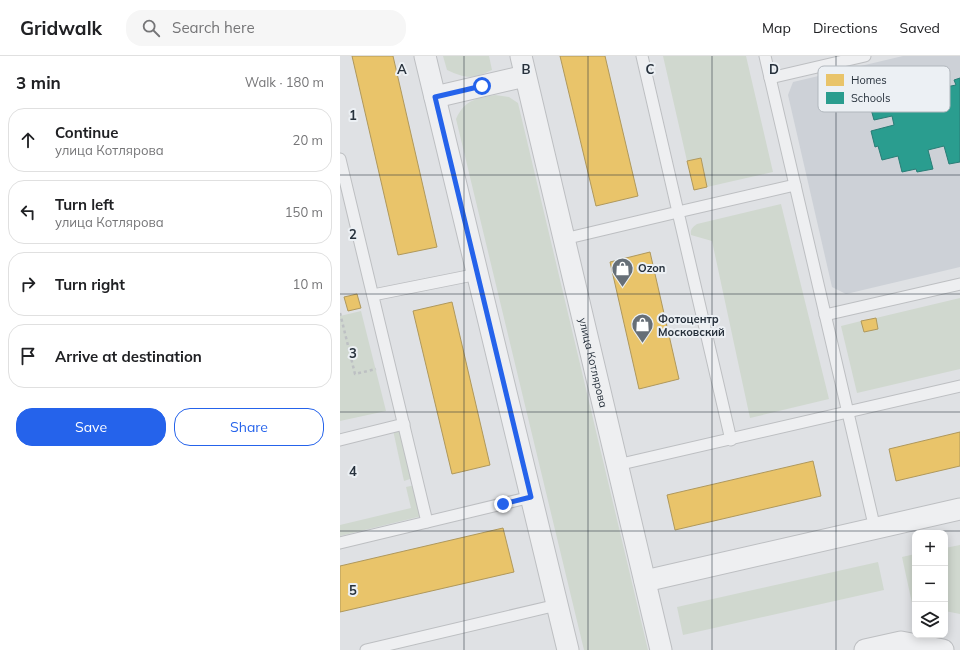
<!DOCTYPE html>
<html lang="en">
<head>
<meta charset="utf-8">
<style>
  :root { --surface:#fff; --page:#f6f6f6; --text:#202124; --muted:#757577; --line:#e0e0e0; --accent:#2563eb }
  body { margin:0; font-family:Mulish,sans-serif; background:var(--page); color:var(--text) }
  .controls { position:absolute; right:12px; bottom:12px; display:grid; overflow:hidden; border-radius:8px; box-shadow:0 2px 10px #0003 }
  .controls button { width:36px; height:36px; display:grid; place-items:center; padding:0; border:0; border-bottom:1px solid var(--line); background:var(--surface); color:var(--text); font:20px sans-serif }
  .stop { position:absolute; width:12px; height:12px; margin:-9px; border:3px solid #2563eb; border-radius:50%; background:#fff }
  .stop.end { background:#2563eb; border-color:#fff; box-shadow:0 1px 4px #0008 }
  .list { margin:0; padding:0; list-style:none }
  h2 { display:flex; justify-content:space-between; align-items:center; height:52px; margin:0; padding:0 16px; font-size:17px }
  h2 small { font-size:13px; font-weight:400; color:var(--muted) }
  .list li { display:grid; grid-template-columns:26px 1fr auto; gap:12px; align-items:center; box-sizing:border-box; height:64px; margin:0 8px 8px; padding:0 8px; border:1px solid var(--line); border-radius:16px }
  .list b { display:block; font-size:15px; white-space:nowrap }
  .list p { margin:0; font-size:13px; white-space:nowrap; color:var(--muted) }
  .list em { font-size:13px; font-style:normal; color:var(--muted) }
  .actions { display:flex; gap:8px; padding:12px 16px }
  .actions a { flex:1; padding:9px 0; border:1px solid var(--accent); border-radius:16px; text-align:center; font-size:14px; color:var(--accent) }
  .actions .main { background:var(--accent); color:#fff }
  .icon { flex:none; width:22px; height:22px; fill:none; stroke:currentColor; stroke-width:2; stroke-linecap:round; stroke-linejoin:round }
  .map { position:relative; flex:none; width:620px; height:594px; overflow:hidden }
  header { display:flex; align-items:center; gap:24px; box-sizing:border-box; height:56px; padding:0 20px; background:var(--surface); border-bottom:1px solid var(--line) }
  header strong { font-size:19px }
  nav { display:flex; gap:22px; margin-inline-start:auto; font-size:14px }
  .search { width:280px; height:36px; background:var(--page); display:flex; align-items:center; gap:10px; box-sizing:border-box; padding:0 14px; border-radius:16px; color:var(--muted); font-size:15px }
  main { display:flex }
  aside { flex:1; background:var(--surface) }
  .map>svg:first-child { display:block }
  .built { fill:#cdd1d7 }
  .green { fill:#d0d8cf }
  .homes { fill:#e9c46a; stroke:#af985c }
  .schools { fill:#2a9d8f; stroke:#297d76 }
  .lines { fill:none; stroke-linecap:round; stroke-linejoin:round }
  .service-casing { stroke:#bdbfc2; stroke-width:13 }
  .minor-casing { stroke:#bdbfc2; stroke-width:23 }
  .path { stroke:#bdc0c3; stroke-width:2.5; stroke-dasharray:3 3; stroke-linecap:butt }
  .service { stroke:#eeeff1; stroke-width:11 }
  .minor { stroke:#eeeff1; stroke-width:21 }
  .route { stroke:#2563eb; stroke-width:5 }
  .grid { fill:none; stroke:#27313c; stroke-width:1; stroke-opacity:0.55 }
  .labels { text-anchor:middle; stroke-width:4; stroke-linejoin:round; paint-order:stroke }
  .poi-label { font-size:11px; font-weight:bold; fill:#27313c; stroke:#ecf0f4; text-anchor:start }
  .street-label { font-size:11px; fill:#27313c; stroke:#ecf0f4 }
  .key { fill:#ecf0f4; stroke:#b1b7bd; stroke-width:1 }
  .key-label { font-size:11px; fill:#27313c }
  .grid-label { font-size:13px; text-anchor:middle; font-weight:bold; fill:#27313c; stroke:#ecf0f4; stroke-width:4; stroke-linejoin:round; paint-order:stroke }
</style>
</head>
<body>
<header>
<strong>Gridwalk</strong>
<div class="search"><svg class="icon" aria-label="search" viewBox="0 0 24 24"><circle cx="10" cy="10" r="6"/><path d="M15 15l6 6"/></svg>Search here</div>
<nav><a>Map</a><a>Directions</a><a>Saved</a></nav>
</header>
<main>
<aside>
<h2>3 min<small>Walk · 180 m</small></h2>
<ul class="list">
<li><svg class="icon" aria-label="ahead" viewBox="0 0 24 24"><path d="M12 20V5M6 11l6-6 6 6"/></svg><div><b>Continue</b><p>улица Котлярова</p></div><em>20 m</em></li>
<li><svg class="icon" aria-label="left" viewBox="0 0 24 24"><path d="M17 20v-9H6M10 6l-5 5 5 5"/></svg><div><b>Turn left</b><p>улица Котлярова</p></div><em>150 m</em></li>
<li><svg class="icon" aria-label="right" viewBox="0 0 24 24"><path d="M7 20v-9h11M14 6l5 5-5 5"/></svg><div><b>Turn right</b></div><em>10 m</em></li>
<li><svg class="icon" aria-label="arrive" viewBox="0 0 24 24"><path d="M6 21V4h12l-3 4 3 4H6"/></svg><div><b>Arrive at destination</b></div></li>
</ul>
<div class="actions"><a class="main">Save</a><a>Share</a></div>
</aside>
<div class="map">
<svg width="620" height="594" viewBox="0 0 620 594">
  <rect width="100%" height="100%" fill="#dfe1e4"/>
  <path class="built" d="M563 0H620V211L506 238 492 231 448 39 453 26Z"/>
  <g class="green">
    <path d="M103 0H149L152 14C133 23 126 23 107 14Z"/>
    <path d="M323 0H406L433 116 367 131 361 102 347 105Z"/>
    <path d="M155 39 169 41 178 47 308 594H244L116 63C125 43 136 43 155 39Z"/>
    <path d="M441 148 489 343 410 362 372 185 351 179C350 173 353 171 357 168Z"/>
    <path d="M620 242V313L517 337 501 270 521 265 524 276 538 273 536 262Z"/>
    <path d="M21 255 46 355 0 365V260Z"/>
    <path d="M61 372 73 422 64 425 53 374Z"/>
    <path d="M75 429 82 460 0 480V469L71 452 66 431Z"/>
    <path d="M620 489V558L605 555V492Z"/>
    <path d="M575 498V548L572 547 562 501Z"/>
    <path d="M538 506 544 534 343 579 337 551Z"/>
  </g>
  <g class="homes">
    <path d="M12 0H53L97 191 58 199Z"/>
    <path d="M220 0H265L298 140 256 150Z"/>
    <path d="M361 102 367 131 354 134 347 105Z"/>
    <path d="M310 196 339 323 299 333 270 206Z"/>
    <path d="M17 238 21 252 8 255 4 241Z"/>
    <path d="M112 246 150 409 112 418 73 255Z"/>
    <path d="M536 262 538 273 524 276 521 265Z"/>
    <path d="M620 376V410L556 425 549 393Z"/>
    <path d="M473 405 481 440 335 474 327 439Z"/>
    <path d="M163 472 174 516 0 556V510Z"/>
  </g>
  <path class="schools" d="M620 22V106L609 108 604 90 588 94 593 113 577 116 576 113 562 116 558 100 542 104 538 90 535 91 531 75 554 69 552 60 534 64 529 46 549 41 551 47 560 44 558 35 573 31 574 35 590 31 589 26 604 23 606 31 616 29 614 24Z"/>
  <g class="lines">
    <defs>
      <g id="service">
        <path d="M425 0 535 473"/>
        <path d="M430 22 525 0"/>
        <path d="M0 103 87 466"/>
        <path d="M224 183 338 156 302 0"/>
        <path d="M33 239 138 218"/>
        <path d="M485 259 620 228"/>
        <path d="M0 384 64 368"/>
        <path d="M391 384 338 156 455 129"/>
        <path d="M277 409 620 330"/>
        <path d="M0 487 191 441"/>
        <path d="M26 594 217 549"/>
      </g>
      <g id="minor">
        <path d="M85 0 228 594"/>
        <path id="s1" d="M181 0 321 594"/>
        <path d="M95 41 185 20"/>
        <path d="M305 525 620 453"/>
        <path d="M525 594 561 586 603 594"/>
      </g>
    </defs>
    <use href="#service" class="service-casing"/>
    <use href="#minor" class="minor-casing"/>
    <path class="path" d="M0 257 15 318 36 313"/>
    <use href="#service" class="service"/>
    <use href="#minor" class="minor"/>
  </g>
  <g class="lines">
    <path class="route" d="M142 30 95 41 191 441 163 448"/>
  </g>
  <path class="grid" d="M124 0V594M248 0V594M372 0V594M496 0V594M0 119H620M0 238H620M0 356H620M0 475H620"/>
  <defs>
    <symbol id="shop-pin" viewBox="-11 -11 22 30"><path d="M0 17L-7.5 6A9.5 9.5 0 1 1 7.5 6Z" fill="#676f77" stroke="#ecf0f4"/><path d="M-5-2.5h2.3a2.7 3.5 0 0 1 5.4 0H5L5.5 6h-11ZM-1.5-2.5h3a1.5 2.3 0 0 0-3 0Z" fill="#fff"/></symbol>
  </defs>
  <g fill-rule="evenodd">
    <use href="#shop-pin" x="270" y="200" width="25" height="34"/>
    <use href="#shop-pin" x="290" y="256" width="25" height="34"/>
  </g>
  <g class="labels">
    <g class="poi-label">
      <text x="298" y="216">Ozon</text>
      <text x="318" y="267">Фотоцентр<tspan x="318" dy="13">Московский</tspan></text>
    </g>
    <g class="street-label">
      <text dy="4" stroke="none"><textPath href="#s1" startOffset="315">улица Котлярова</textPath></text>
    </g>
  </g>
  <rect x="478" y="10" width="132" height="46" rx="6" class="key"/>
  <rect x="486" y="18" width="18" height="12" fill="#e9c46a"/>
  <rect x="486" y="36" width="18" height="12" fill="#2a9d8f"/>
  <g class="key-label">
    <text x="511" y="28">Homes</text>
    <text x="511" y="46">Schools</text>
  </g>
  <g class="grid-label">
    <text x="62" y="18">A</text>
    <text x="186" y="18">B</text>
    <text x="310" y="18">C</text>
    <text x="434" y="18">D</text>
    <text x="13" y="64">1</text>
    <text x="13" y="183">2</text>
    <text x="13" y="302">3</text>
    <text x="13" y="420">4</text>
    <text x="13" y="539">5</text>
  </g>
</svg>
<div class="controls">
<button>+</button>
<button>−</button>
<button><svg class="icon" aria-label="layers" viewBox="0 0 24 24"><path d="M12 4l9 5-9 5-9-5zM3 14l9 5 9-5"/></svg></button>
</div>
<div class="stop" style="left:142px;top:30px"></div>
<div class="stop end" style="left:163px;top:448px"></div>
</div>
</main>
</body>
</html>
